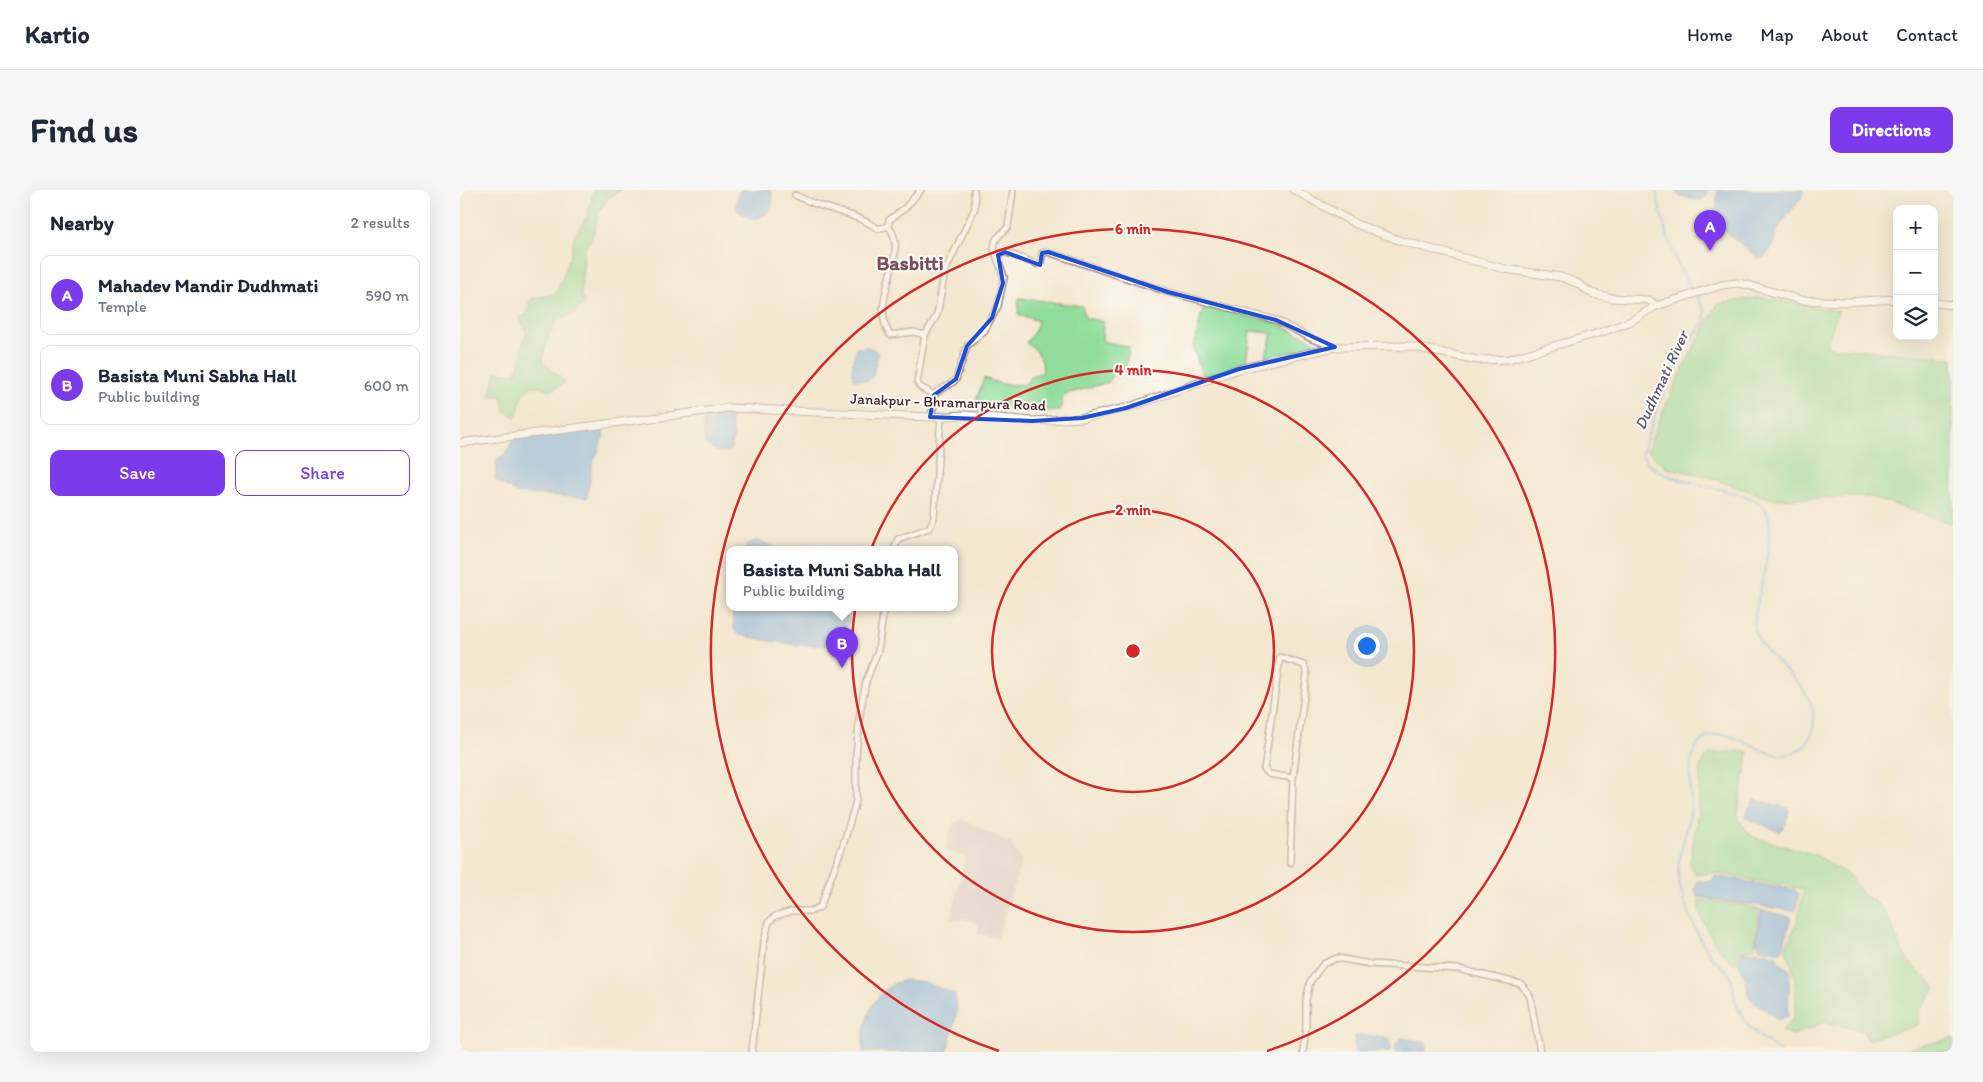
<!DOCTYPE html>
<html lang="en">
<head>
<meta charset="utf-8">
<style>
  :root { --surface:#fff; --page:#f6f6f7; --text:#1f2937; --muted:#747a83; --line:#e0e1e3; --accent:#7c3aed }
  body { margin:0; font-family:Itim,sans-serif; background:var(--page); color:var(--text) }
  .controls { position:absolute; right:15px; top:15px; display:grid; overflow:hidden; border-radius:10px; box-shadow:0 5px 20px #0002 }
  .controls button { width:45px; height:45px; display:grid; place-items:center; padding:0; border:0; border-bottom:1px solid var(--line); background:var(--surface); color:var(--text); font:25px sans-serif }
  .you { position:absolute; left:906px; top:455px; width:18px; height:18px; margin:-12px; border:4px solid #fff; border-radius:50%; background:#1a73e8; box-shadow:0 0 0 8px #1a73e833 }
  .badge { display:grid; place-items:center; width:32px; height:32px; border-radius:50%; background:var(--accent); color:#fff; font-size:16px; font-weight:700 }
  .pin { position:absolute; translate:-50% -41px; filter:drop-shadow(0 1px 2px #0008) }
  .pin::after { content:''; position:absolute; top:26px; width:18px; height:15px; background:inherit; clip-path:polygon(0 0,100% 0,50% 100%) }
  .popup { position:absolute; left:266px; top:356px; width:232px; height:65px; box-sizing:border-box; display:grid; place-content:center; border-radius:10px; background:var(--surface); filter:drop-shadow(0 1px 4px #0005); font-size:16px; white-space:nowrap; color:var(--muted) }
  .popup b { font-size:19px; color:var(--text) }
  .popup::after { content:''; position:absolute; left:50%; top:100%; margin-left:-10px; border:10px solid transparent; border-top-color:var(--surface) }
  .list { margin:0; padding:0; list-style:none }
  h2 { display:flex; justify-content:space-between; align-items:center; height:65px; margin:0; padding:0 20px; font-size:21px }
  h2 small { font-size:16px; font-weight:400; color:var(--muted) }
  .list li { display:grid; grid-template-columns:32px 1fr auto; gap:15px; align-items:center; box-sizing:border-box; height:80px; margin:0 10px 10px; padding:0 10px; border:1px solid var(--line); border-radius:10px }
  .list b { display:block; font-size:19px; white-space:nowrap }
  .list p { margin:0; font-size:16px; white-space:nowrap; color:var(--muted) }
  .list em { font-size:16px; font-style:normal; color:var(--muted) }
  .actions { display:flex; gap:10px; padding:15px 20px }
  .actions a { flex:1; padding:11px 0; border:1px solid var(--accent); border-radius:10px; text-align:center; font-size:18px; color:var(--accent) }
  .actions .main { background:var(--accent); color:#fff }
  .icon { flex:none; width:28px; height:28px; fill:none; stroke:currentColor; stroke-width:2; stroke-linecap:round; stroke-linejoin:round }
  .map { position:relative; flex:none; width:1493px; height:862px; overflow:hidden; border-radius:10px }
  header { display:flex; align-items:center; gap:30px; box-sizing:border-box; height:70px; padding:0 25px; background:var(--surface); border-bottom:1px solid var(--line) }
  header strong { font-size:24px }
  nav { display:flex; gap:28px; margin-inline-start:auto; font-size:18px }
  .intro { display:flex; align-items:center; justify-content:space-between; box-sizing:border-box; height:120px; padding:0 30px }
  h1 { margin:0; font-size:35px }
  .button { padding:12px 22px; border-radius:10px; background:var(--accent); color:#fff; font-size:18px; font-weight:700 }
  main { display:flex; gap:30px; padding:0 30px }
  aside { flex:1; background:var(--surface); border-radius:10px; box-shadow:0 5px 20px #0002 }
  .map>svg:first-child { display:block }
  .industrial { fill:#d2bec5 }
  .green { fill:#90dd9b; stroke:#6d7e63 }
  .water { fill:#75ade4; stroke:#606688 }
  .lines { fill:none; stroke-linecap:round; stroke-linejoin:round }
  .stream { stroke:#75ade4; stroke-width:2 }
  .street-casing { stroke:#9e837d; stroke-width:8 }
  .secondary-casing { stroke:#9e837d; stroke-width:9 }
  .street { stroke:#fff; stroke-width:5 }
  .secondary { stroke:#fff; stroke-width:7 }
  .marked { fill:none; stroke:#1d4ed8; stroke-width:4; stroke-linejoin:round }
  .ring { fill:none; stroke:#d62828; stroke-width:2.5 }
  .labels { text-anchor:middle; stroke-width:4; stroke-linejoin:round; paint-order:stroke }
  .street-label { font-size:15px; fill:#4a1f2b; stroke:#fdfcf7 }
  .water-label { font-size:16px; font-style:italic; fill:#5b5875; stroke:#fdfcf7 }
  .district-label { font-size:20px; font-weight:bold; fill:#7d4f5d; stroke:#fdfcf7 }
  .centre { fill:#d62828; stroke:#fdfcf7; stroke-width:2.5 }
  .ring-label { font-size:15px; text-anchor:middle; font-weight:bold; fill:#d62828; stroke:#fdfcf7; stroke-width:4; stroke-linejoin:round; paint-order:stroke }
</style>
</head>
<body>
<header>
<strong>Kartio</strong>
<nav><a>Home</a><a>Map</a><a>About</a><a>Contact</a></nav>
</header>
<div class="intro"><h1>Find us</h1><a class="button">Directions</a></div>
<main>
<aside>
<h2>Nearby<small>2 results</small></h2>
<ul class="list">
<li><span class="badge">A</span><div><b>Mahadev Mandir Dudhmati</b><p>Temple</p></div><em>590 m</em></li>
<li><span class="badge">B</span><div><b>Basista Muni Sabha Hall</b><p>Public building</p></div><em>600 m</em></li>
</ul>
<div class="actions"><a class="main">Save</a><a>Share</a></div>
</aside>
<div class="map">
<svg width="1493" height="862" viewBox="0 0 1493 862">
  <rect width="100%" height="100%" fill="#fdfcf7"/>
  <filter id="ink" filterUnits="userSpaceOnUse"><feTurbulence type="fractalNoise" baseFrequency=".02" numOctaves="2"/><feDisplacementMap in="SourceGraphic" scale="10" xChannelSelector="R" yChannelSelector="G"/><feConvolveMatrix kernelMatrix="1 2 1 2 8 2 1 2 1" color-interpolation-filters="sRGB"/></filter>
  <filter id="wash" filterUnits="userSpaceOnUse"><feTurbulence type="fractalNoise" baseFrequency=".0096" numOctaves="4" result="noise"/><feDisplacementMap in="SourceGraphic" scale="20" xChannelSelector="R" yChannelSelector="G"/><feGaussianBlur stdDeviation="1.12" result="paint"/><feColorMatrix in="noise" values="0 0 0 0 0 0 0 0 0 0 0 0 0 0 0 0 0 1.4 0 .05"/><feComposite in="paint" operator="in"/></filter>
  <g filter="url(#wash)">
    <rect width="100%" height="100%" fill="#f3e7cf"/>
    <path class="industrial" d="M502 629 550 653 562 670 537 749 517 743 519 734 502 728 500 731 491 729 505 667 484 661 493 632Z"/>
    <g class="green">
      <path d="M134 0H161L147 9 138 24 134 43 124 60 121 105 125 113 115 123 96 131 88 148 82 171 105 192 92 200 73 196 63 203 56 227 45 221 42 206 30 207 36 182 56 183 63 164 61 158 67 142 59 128 67 125 70 110C76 106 88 107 97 103L112 61 114 46 127 27Z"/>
      <path d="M1301 107 1378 121 1366 157 1493 168V334L1411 307 1313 309 1238 284 1207 278 1187 261C1207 209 1230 162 1258 114Z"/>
      <path d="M559 108 622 116 625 128 643 131 642 151 669 157 666 177 656 176 649 192 603 205 600 221 513 219 524 188 541 194 565 195 572 185 582 183C585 170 577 159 566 153L576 139 578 131 558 124Z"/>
      <path d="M744 116 814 132 860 154 850 159 806 167 812 143 790 141 786 172 743 187 733 157Z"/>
      <path d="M1277 561 1288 562 1277 628 1292 647 1356 665 1390 686 1402 705C1435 717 1431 749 1450 773 1457 782 1467 789 1476 797L1460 819 1458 835 1407 850 1404 841 1365 832 1333 845 1321 841C1325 837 1332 831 1334 826 1339 806 1335 777 1325 759L1337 732 1344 699 1254 683 1235 685 1230 673 1238 621 1240 576 1249 564Z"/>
      <path d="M1238 710 1282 715 1299 720 1294 758 1279 762 1275 774C1258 761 1239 733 1238 710Z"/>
      <path d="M1493 848V862H1433Z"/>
    </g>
    <g class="water">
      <path d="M280 0H311C318 22 298 38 278 21L276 15Z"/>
      <path d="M1215 0H1248L1247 6 1241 10 1219 6Z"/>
      <path d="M1257 0H1344C1340 14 1327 23 1320 36 1313 48 1314 63 1300 69L1260 37 1257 29Z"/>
      <path d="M408 157 415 160 418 164 413 186 408 191 394 189 392 178 396 158Z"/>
      <path d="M248 226 270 228 274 246 270 261 259 262 244 253V231Z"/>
      <path d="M141 238 144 245 132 276 127 308 57 303 35 290 37 270 47 262 53 249Z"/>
      <path d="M297 350 319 359H284L288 354Z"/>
      <path d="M272 417H391L387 423 389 430 382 452C368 462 296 450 278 444L274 439Z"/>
      <path d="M1294 609 1329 619 1326 633 1320 642 1285 627Z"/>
      <path d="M1255 686 1335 700 1339 705 1335 721 1237 707 1235 699 1237 691 1250 692Z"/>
      <path d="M1301 720 1331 727 1324 755 1320 762 1300 758 1296 752Z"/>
      <path d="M1282 762H1304L1316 766 1319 772 1330 780 1328 826 1318 830 1289 808 1286 791 1278 772Z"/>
      <path d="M447 790 464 792 495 804 497 822 487 862H403C400 833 416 793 447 790Z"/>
      <path d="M897 845 926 847 930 852V862H894L895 846Z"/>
      <path d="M941 848 966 852V862H935L936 854Z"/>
    </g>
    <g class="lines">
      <g class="stream">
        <path d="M1196 0C1202 31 1215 78 1234 102"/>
        <path d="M1237 106 1245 122 1244 134 1229 151 1200 210 1182 263C1192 297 1280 294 1303 316 1322 334 1295 409 1294 435 1293 462 1350 489 1353 523 1355 535 1353 547 1344 556 1315 585 1280 535 1250 546 1222 556 1232 596 1231 617 1229 641 1215 666 1219 691 1222 710 1239 751 1251 766 1256 772 1263 776 1267 781 1274 789 1273 801 1275 810 1276 812 1279 822 1280 823 1281 823 1279 820 1281 819 1282 819 1281 821 1282 822 1283 827 1284 830 1287 834 1296 845 1309 853 1320 862"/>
      </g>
    </g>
  </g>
  <g filter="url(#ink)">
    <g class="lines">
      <defs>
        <g id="street">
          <path d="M461 0 445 18 429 30 428 36C452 62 407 110 430 145L454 142 465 145"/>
          <path d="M335 5C362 20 395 22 418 39L428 36"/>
          <path d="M538 65 545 62 577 74 581 72 582 63 588 62 708 102 816 130 852 149 875 157"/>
          <path d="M474 205C480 197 490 197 496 189L507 156 524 141 538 116 544 87 534 59 536 49 548 37 553 0"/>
          <path d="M470 227 474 215V205L460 197 457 192 465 145 477 125 485 81 515 18 514 0"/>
          <path d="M434 359 438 349 469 338 474 328 481 226"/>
          <path d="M830 673 833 588 847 484 844 475 820 467 804 579 809 584 833 588"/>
          <path d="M292 862 304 752 309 732 315 726 332 721H351L360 717 384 652 396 611V566L400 523 406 491 418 461 424 417"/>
          <path d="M843 862 846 838V810L850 792 863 774 877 768 910 774 998 779 1061 794 1070 806 1080 862"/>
        </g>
        <g id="secondary">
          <path d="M834 0 896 34 941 51 1045 79 1101 87 1117 93 1131 103 1151 108 1189 110 1196 116"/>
          <path d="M1474 113 1493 115"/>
          <path d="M0 253 269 218 470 227 506 225 572 231 622 228 666 218 779 179 875 157 949 156 1017 170 1049 169 1142 142 1169 132 1196 116 1262 95 1277 93 1288 95 1341 110 1385 112 1437 109"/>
        </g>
      </defs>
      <use href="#street" class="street-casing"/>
      <use href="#secondary" class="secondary-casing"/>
      <use href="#street" class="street"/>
      <use href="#secondary" class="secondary"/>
    </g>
  </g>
  <path d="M0 0H1493V862H0ZM545 62 580 75 582 63 588 62 708 102 816 130 875 157 779 179 666 218 622 228 572 231 470 227 474 205 496 189 507 156 532 128 543 93 538 65Z" fill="#f3e7cf" fill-opacity=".55" fill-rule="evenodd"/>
  <path class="marked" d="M545 62 580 75 582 63 588 62 708 102 816 130 875 157 779 179 666 218 622 228 572 231 470 227 474 205 496 189 507 156 532 128 543 93 538 65Z"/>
  <g class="ring">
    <circle cx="673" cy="461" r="141"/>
    <circle cx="673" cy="461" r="281"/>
    <path d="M539 861A422 422 0 1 1 807 861"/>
  </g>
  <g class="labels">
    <g class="street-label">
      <text transform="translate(488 212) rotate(2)" y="5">Janakpur - Bhramarpura Road</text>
    </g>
    <g class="water-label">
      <text transform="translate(1201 190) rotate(-65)" y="6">Dudhmati River</text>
    </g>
    <g class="district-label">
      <text x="450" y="80">Basbitti</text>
    </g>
  </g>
  <circle cx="673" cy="461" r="8" class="centre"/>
  <g class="ring-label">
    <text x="673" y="44">6 min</text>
    <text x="673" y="185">4 min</text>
    <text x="673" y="325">2 min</text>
  </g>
</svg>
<div class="controls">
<button>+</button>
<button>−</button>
<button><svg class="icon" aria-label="layers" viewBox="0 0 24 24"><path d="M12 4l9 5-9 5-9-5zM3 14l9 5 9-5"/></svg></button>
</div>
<div class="you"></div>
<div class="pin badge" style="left:1250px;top:61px">A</div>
<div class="pin badge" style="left:382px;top:478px">B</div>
<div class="popup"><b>Basista Muni Sabha Hall</b>Public building</div>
</div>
</main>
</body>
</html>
